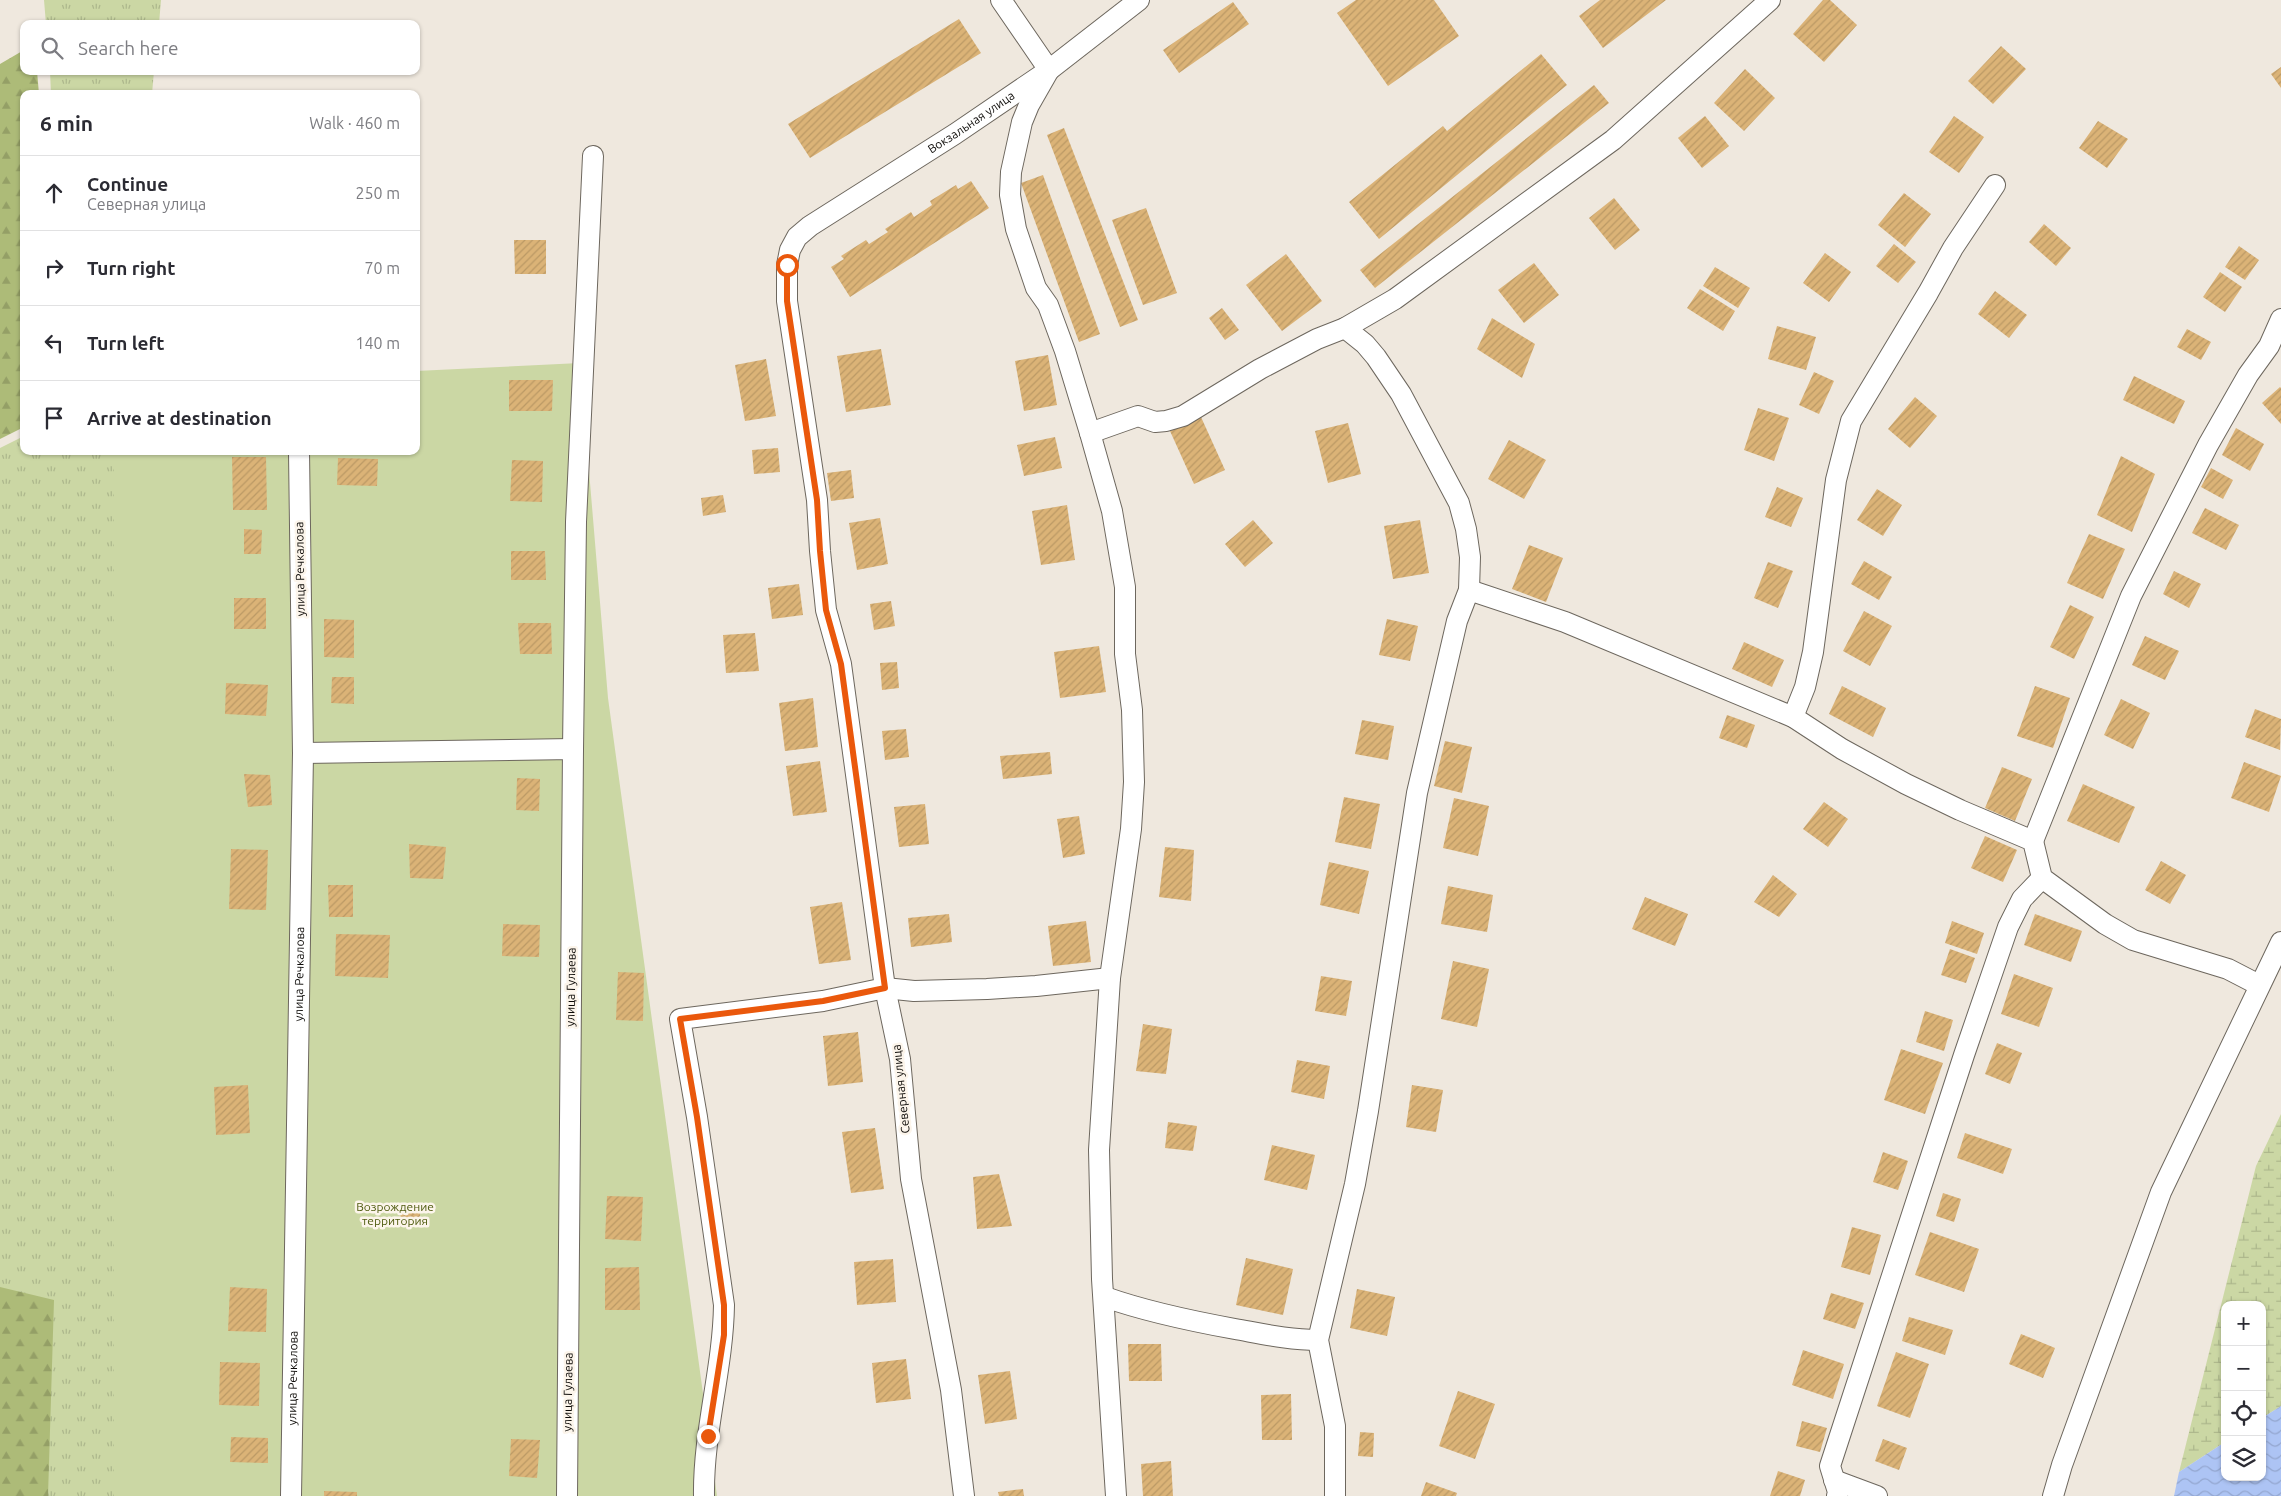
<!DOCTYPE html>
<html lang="en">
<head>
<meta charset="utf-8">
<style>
  :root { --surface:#fff; --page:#f2f2f3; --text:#2b2b33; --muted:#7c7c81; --line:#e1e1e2 }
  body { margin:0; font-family:Ubuntu,sans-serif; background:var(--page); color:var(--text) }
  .controls { position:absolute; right:15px; bottom:15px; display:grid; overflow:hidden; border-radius:10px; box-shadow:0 1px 4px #0004 }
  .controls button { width:45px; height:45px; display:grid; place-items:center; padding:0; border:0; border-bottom:1px solid var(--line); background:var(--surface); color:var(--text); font:25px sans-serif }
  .stop { position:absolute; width:15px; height:15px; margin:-11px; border:4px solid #ea580c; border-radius:50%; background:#fff }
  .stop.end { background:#ea580c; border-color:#fff; box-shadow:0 1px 5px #0008 }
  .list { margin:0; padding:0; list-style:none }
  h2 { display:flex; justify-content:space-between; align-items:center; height:65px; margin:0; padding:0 20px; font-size:21px }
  h2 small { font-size:16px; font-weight:400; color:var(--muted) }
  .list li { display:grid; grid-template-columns:32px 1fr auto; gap:15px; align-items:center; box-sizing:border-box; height:75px; padding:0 20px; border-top:1px solid var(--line) }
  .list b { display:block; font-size:19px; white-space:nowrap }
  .list p { margin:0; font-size:16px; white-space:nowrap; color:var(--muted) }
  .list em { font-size:16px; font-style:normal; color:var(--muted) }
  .icon { flex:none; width:28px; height:28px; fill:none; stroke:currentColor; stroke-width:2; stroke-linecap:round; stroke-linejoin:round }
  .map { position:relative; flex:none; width:2281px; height:1496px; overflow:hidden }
  .search { position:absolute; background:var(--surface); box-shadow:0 1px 4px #0004; left:20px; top:20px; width:400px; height:55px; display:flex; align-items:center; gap:12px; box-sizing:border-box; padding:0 18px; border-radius:10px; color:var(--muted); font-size:19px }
  .panel { position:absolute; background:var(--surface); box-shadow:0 1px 4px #0004; left:20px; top:90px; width:400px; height:365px; border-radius:10px }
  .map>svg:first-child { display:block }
  .grass { fill:url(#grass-tufts) }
  .forest { fill:url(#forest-firs) }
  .wetland { fill:url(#wetland-marsh) }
  .garden { fill:#cbd7a4 }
  .water { fill:url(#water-waves) }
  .building { fill:url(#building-hatch) }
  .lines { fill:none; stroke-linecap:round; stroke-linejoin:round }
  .minor-casing { stroke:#6d675e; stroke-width:22 }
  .minor { stroke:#fff; stroke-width:20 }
  .route { stroke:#ea580c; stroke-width:6 }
  .labels { text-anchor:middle; stroke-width:5; stroke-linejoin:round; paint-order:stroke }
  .street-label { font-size:12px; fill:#0d0b08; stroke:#fcf5eb }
  .park-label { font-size:12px; fill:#4f5b0f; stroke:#fcf5eb }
</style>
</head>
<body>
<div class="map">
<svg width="2281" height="1496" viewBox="0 0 2281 1496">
  <defs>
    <pattern id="grass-tufts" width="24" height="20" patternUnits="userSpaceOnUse" patternTransform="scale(1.25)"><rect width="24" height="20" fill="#cbd7a4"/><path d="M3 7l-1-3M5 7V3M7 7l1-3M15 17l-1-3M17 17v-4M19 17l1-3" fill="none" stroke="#adb78c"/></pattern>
    <pattern id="forest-firs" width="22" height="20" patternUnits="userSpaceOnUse" patternTransform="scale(1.25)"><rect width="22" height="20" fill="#adbb78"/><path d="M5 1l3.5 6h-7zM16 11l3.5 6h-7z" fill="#949f66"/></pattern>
    <pattern id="wetland-marsh" width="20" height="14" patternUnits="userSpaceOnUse" patternTransform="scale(1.25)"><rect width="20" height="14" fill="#cbd7a4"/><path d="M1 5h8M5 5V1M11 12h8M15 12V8" fill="none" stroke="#adb78c"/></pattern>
    <pattern id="water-waves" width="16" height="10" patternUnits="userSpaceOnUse" patternTransform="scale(1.25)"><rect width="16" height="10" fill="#adc4f4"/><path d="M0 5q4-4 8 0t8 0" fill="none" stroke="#94a7d0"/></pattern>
    <pattern id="building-hatch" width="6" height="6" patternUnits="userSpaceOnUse" patternTransform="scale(1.25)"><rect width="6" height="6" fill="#dbb377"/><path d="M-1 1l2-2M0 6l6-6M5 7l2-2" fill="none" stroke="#bb9965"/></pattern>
  </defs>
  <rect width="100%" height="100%" fill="#efe8de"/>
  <g class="grass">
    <path d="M44 0H161L159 24H46Z"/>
    <path d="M50 71H154L152 94H51Z"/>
    <path d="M24 436V451H151L145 1496H0V448Z"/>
  </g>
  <g class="forest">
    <path d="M24 50V71H37L39 94H24V427L0 439V64Z"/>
    <path d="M0 1287 54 1300 48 1496H0Z"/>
  </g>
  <path class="wetland" d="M2281 1114V1406L2262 1418V1305H2225V1442L2179 1472 2256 1166Z"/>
  <path class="garden" d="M580 363 608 698 717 1496H114V451H416V371Z"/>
  <path class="water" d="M2281 1406V1496H2174L2179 1472 2225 1442V1477H2262V1418Z"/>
  <g class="building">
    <path d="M1356 0H1434L1459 36 1388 86 1337 13Z"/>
    <path d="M1600 0H1666L1603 48 1579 16Z"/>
    <path d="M1823 0H1830L1857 25 1824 62 1793 34Z"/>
    <path d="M1233 2 1249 24 1179 73 1163 50Z"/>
    <path d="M959 19 981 53 810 158 788 124Z"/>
    <path d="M2001 46 2026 69 1993 104 1968 81Z"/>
    <path d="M1541 54 1567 85 1379 239 1349 202 1443 126 1447 131Z"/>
    <path d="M2281 67V88L2271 74Z"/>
    <path d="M1745 69 1775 98 1744 131 1714 103Z"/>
    <path d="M1594 85 1609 103 1375 288 1360 270Z"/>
    <path d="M1705 116 1729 146 1702 168 1678 138Z"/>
    <path d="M1954 116 1984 137 1959 173 1929 152Z"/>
    <path d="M2098 121 2128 139 2107 168 2079 148Z"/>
    <path d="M1064 128 1138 320 1120 327 1047 135Z"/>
    <path d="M1043 175 1100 334 1079 342 1021 183Z"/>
    <path d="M971 181 989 208 850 297 831 267 844 259 841 256 866 240 869 244 888 232 885 229 911 212 914 217 932 205 930 201 956 185 958 189Z"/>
    <path d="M1904 193 1931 214 1905 247 1878 225Z"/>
    <path d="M1614 198 1640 230 1615 250 1589 218Z"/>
    <path d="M1146 208 1177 293 1143 305 1112 220Z"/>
    <path d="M2044 224 2071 248 2056 266 2029 242Z"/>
    <path d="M514 240H546V274H515Z"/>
    <path d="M1894 244 1916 262 1898 283 1876 266Z"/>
    <path d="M2239 246 2259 260 2245 280 2225 267Z"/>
    <path d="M1825 253 1851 272 1829 302 1803 283Z"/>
    <path d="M1286 254 1322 301 1282 331 1246 285Z"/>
    <path d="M1534 263 1559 295 1524 323 1498 290Z"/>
    <path d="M1715 267 1750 288 1738 308 1703 286Z"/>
    <path d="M2220 272 2242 287 2225 312 2203 297Z"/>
    <path d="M1700 289 1735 311 1723 331 1687 308Z"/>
    <path d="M1995 291 2027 315 2009 338 1978 314Z"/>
    <path d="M1222 308 1239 330 1225 340 1209 318Z"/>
    <path d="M1492 318 1535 344 1522 378 1477 349Z"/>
    <path d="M1777 326 1816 337 1806 370 1768 359Z"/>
    <path d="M2187 329 2211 342 2201 360 2177 347Z"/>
    <path d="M881 349 891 405 846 412 837 356Z"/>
    <path d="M1048 355 1057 405 1024 411 1015 361Z"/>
    <path d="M766 359 776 416 745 421 735 365Z"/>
    <path d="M1814 372 1834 381 1819 414 1799 405Z"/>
    <path d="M2134 376 2185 401 2174 424 2123 400Z"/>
    <path d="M509 380H553L552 411H509Z"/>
    <path d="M2280 387 2281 388V424L2262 403Z"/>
    <path d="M1915 397 1937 416 1910 448 1888 429Z"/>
    <path d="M1758 408 1789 418 1774 461 1744 450Z"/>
    <path d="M1201 417 1225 470 1194 484 1170 431Z"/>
    <path d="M1348 423 1361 474 1328 483 1315 431Z"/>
    <path d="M2236 428 2264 444 2250 471 2222 455Z"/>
    <path d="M1055 437 1062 468 1024 476 1017 445Z"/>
    <path d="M1509 440 1546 460 1524 499 1488 479Z"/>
    <path d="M778 448 780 472 754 474 752 450Z"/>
    <path d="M2121 456 2155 474 2132 532 2097 515Z"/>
    <path d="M232 457H266L267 510H233Z"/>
    <path d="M338 458 378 459 377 486 337 485Z"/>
    <path d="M512 460 543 461 542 502 510 501Z"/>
    <path d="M2211 468 2233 480 2223 499 2201 487Z"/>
    <path d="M851 470 854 498 831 501 827 473Z"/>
    <path d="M1777 487 1803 498 1791 527 1765 517Z"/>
    <path d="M1877 489 1902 505 1883 536 1857 520Z"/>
    <path d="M723 495 726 512 703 516 701 498Z"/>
    <path d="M1067 505 1075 560 1041 565 1032 511Z"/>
    <path d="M2205 508 2239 525 2226 550 2192 533Z"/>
    <path d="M880 518 888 564 857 570 849 523Z"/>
    <path d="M1253 520 1273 543 1245 567 1225 544Z"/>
    <path d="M1420 520 1429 573 1393 579 1384 526Z"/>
    <path d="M244 529 262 530 261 554H244Z"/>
    <path d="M2089 534 2125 549 2103 599 2067 583Z"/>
    <path d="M1529 545 1563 558 1546 602 1512 589Z"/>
    <path d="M511 551H545L546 580H511Z"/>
    <path d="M1864 561 1892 577 1879 600 1851 584Z"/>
    <path d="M1768 562 1793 571 1778 608 1754 598Z"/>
    <path d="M2174 571 2201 584 2189 608 2163 594Z"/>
    <path d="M799 584 803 615 772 619 768 588Z"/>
    <rect x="234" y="598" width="32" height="31"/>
    <path d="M891 601 895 626 874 630 870 604Z"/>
    <path d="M2070 605 2094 617 2074 659 2050 647Z"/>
    <path d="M1864 611 1892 626 1870 666 1843 651Z"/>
    <path d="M324 619 354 620V658L324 657Z"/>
    <path d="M1387 619 1418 626 1410 661 1379 655Z"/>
    <path d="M518 623H551L552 654H520Z"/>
    <path d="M755 633 759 671 726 673 723 635Z"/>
    <path d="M2145 636 2179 651 2165 680 2132 665Z"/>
    <path d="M1744 642 1784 660 1772 687 1732 669Z"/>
    <path d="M1099 646 1106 692 1060 698 1054 652Z"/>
    <path d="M897 662 899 688 882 690 880 663Z"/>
    <path d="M332 677H354V704L331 703Z"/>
    <path d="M226 683 268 685 266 716 225 714Z"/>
    <path d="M1842 686 1886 708 1873 737 1829 714Z"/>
    <path d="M2035 686 2070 698 2053 748 2017 736Z"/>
    <path d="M813 698 818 747 785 751 779 703Z"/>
    <path d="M2121 699 2150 713 2133 749 2104 735Z"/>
    <path d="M2255 709 2281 719 2280 750 2245 737Z"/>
    <path d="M1727 715 1755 725 1747 748 1719 738Z"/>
    <path d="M1362 720 1394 726 1388 760 1355 754Z"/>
    <path d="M906 729 909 757 885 760 882 731Z"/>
    <path d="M1445 741 1472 747 1462 793 1434 786Z"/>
    <path d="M1050 752 1052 774 1003 779 1000 756Z"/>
    <path d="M820 761 827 812 793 816 786 766Z"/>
    <path d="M2244 762 2281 776 2269 812 2231 798Z"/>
    <path d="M2002 767 2032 779 2015 821 1985 808Z"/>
    <path d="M244 774 270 775 272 805 248 807Z"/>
    <path d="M517 778 540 779 539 811 516 810Z"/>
    <path d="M2083 784 2135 807 2119 843 2067 821Z"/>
    <path d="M1344 797 1380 804 1371 849 1335 842Z"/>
    <path d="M1454 798 1489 806 1478 856 1443 848Z"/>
    <path d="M1824 802 1848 819 1828 847 1803 829Z"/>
    <path d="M925 804 929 844 899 847 894 807Z"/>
    <path d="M1079 816 1085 854 1063 858 1057 819Z"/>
    <path d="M1985 836 2017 850 2003 882 1971 868Z"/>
    <path d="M409 844 446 847 443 879 410 878Z"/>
    <path d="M1165 847 1194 850 1191 901 1159 897Z"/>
    <path d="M231 849 268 850 266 910 229 909Z"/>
    <path d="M2161 861 2186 875 2170 904 2145 890Z"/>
    <path d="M1329 862 1369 871 1359 914 1320 905Z"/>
    <path d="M1773 875 1797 894 1779 917 1754 902Z"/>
    <path d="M328 885H353V917H329Z"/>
    <path d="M1448 886 1493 895 1487 932 1441 924Z"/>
    <path d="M1645 897 1688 914 1675 946 1632 929Z"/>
    <path d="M842 902 851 960 819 964 810 907Z"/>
    <path d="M949 914 952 942 911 947 908 918Z"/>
    <path d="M2035 914 2082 931 2071 962 2024 945Z"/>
    <path d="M1086 921 1091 962 1053 966 1048 926Z"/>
    <path d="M1952 921 1984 933 1977 954 1945 943Z"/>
    <path d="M503 924 540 925 539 957 502 956Z"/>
    <path d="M336 934 390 935 388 978 335 976Z"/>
    <path d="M1950 949 1975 958 1966 983 1941 975Z"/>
    <path d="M1453 961 1489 969 1477 1027 1441 1019Z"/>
    <path d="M618 972 644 973 643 1021 616 1020Z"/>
    <path d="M2014 974 2053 988 2039 1027 2001 1014Z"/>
    <path d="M1321 976 1352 981 1346 1016 1315 1011Z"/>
    <path d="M1925 1011 1953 1020 1944 1051 1916 1042Z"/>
    <path d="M1143 1024 1172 1029 1166 1074 1136 1071Z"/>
    <path d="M858 1032 863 1082 828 1086 823 1036Z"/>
    <path d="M1997 1043 2022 1053 2010 1084 1985 1074Z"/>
    <path d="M1901 1049 1943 1063 1925 1114 1884 1100Z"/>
    <path d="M1297 1060 1330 1066 1324 1099 1291 1092Z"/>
    <path d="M248 1085 250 1133 216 1135 214 1087Z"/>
    <path d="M1412 1085 1443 1090 1436 1132 1406 1127Z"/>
    <path d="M1168 1122 1197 1126 1193 1151 1165 1148Z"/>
    <path d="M875 1128 884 1189 851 1193 842 1132Z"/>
    <path d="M1965 1133 2012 1149 2003 1174 1957 1158Z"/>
    <path d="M1272 1145 1315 1155 1307 1190 1264 1180Z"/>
    <path d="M1883 1152 1908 1161 1898 1190 1873 1182Z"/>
    <path d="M999 1174 1012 1226 977 1229 973 1177Z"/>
    <path d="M1943 1193 1961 1199 1954 1222 1936 1216Z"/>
    <path d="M607 1196 643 1197 641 1241 605 1239Z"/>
    <path d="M401 1204 420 1205V1223L400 1222Z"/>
    <path d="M1852 1227 1881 1235 1870 1275 1841 1267Z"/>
    <path d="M1930 1232 1979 1249 1964 1292 1915 1275Z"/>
    <path d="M1246 1258 1293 1269 1283 1315 1236 1305Z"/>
    <path d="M893 1259 896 1302 857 1305 854 1262Z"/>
    <path d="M639 1267 640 1310H605V1268Z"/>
    <path d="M230 1287 267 1289 266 1332 228 1331Z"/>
    <path d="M1357 1289 1395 1297 1387 1336 1350 1328Z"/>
    <path d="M1831 1293 1864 1303 1855 1329 1823 1319Z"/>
    <path d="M1909 1317 1953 1330 1945 1355 1902 1341Z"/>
    <path d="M2021 1334 2055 1348 2043 1378 2009 1364Z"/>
    <path d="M1128 1344H1161L1162 1381H1129Z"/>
    <path d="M1803 1350 1844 1364 1833 1399 1792 1385Z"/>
    <path d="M1896 1352 1929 1364 1910 1418 1877 1406Z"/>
    <path d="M906 1359 911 1399 876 1403 872 1363Z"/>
    <path d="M220 1362 260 1363 259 1406 219 1405Z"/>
    <path d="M1010 1371 1017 1419 985 1424 978 1375Z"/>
    <path d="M1458 1391 1495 1404 1475 1459 1439 1446Z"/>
    <path d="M1291 1394 1292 1440H1262L1261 1395Z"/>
    <path d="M1802 1421 1827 1428 1820 1452 1796 1446Z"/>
    <path d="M1360 1432 1374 1433 1373 1457 1358 1456Z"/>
    <path d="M231 1437 268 1438V1463L230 1462Z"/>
    <path d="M511 1439 540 1440 537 1478 509 1476Z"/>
    <path d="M1883 1439 1907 1448 1899 1470 1875 1461Z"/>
    <path d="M1171 1461 1173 1496H1143L1141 1464Z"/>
    <path d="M1778 1471 1805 1480 1800 1496H1770Z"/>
    <path d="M1426 1482 1457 1493 1456 1496H1421Z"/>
    <path d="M1023 1489 1024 1496H999L998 1492Z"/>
    <path d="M324 1491 357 1492V1496H324Z"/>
  </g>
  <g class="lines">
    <defs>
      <g id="minor">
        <path d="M1001 0 1049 70 1029 105 1022 122 1011 172 1010 195 1016 229 1036 288 1048 305 1065 351 1090 433 1138 416 1155 422 1166 421 1183 416 1260 369 1317 339 1345 328 1395 299 1613 140 1770 0"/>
        <path d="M1090 433 1112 511 1125 587V654L1132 710 1134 782 1131 829 1110 978 1099 1150 1102 1279 1116 1496"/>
        <path d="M1469 590 1565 622 1793 717 1842 749 1906 784 1960 810 2033 841 2042 878 2105 924 2133 940 2228 969 2259 985"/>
        <path d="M1793 717 1805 687 1813 652 1836 480 1851 421 1928 293 1953 248 1995 185"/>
        <path d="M573 749 576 522 593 156"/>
        <path d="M303 753 573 749 567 1496"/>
        <path d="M2033 841 2131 596 2208 445 2248 375 2269 346 2281 319"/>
        <path d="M1105 1297C1147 1312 1191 1321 1235 1329 1263 1334 1289 1340 1318 1340"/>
        <path d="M1834 1480 1877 1496"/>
        <path id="s1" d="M291 1496 303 753 299 451"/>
        <path d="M704 1496C703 1432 723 1369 724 1305L697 1117 680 1019 823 1001 885 988 914 991 987 989 1036 986 1110 978"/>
        <path id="s2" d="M964 1496 951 1390 911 1179 900 1059 885 988 841 664 826 610 820 551 817 500 787 301V265L790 250 797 237 810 226 955 134 1049 70 1139 0"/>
        <path d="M1335 1496V1426L1318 1340 1355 1184 1368 1111 1417 793 1457 621 1469 590 1470 557 1466 529 1459 503 1401 394 1376 357 1365 344 1345 328"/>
        <path d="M1837 1496 1838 1492 1830 1466 1964 1055 2008 927 2022 899 2042 878"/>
        <path d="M2053 1496 2062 1465 2161 1192 2281 942"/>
      </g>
    </defs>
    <use href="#minor" class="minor-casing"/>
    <use href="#minor" class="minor"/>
  </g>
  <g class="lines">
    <path class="route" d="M708 1436 724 1335V1305L697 1117 680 1019 823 1001 885 988 841 664 826 610 820 551 817 500 787 301V265"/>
  </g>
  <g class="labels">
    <g class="street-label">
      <text dy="4" stroke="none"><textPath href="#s2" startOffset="1484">Вокзальная улица</textPath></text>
      <text transform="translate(300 569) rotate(-91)" y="4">улица Речкалова</text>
      <text dy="4" stroke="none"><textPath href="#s1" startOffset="522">улица Речкалова</textPath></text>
      <text transform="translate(571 987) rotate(-89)" y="4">улица Гулаева</text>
      <text transform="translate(901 1089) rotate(-96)" y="4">Северная улица</text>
      <text dy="4" stroke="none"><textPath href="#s1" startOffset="118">улица Речкалова</textPath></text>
      <text transform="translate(568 1392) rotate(-89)" y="4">улица Гулаева</text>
    </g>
    <g class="park-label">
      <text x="395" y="1211">Возрождение<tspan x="395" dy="14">территория</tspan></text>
    </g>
  </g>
</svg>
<div class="controls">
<button>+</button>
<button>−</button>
<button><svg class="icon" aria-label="locate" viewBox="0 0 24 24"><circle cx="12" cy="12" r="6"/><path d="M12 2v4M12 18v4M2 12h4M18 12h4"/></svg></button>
<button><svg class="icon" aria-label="layers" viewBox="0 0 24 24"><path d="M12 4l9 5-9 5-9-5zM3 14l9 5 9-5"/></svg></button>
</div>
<div class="stop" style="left:787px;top:265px"></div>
<div class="stop end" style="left:708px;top:1436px"></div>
<div class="search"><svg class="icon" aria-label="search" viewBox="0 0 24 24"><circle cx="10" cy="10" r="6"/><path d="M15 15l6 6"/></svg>Search here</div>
<section class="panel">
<h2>6 min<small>Walk · 460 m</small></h2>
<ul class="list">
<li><svg class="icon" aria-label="ahead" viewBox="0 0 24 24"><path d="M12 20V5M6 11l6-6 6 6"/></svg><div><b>Continue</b><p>Северная улица</p></div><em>250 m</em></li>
<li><svg class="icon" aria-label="right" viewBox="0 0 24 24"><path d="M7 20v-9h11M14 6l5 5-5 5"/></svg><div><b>Turn right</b></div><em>70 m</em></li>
<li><svg class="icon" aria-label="left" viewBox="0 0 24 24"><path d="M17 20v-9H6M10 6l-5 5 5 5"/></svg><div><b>Turn left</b></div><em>140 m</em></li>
<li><svg class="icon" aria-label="arrive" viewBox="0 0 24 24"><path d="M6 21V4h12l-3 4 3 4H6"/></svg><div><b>Arrive at destination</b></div></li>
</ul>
</section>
</div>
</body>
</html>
